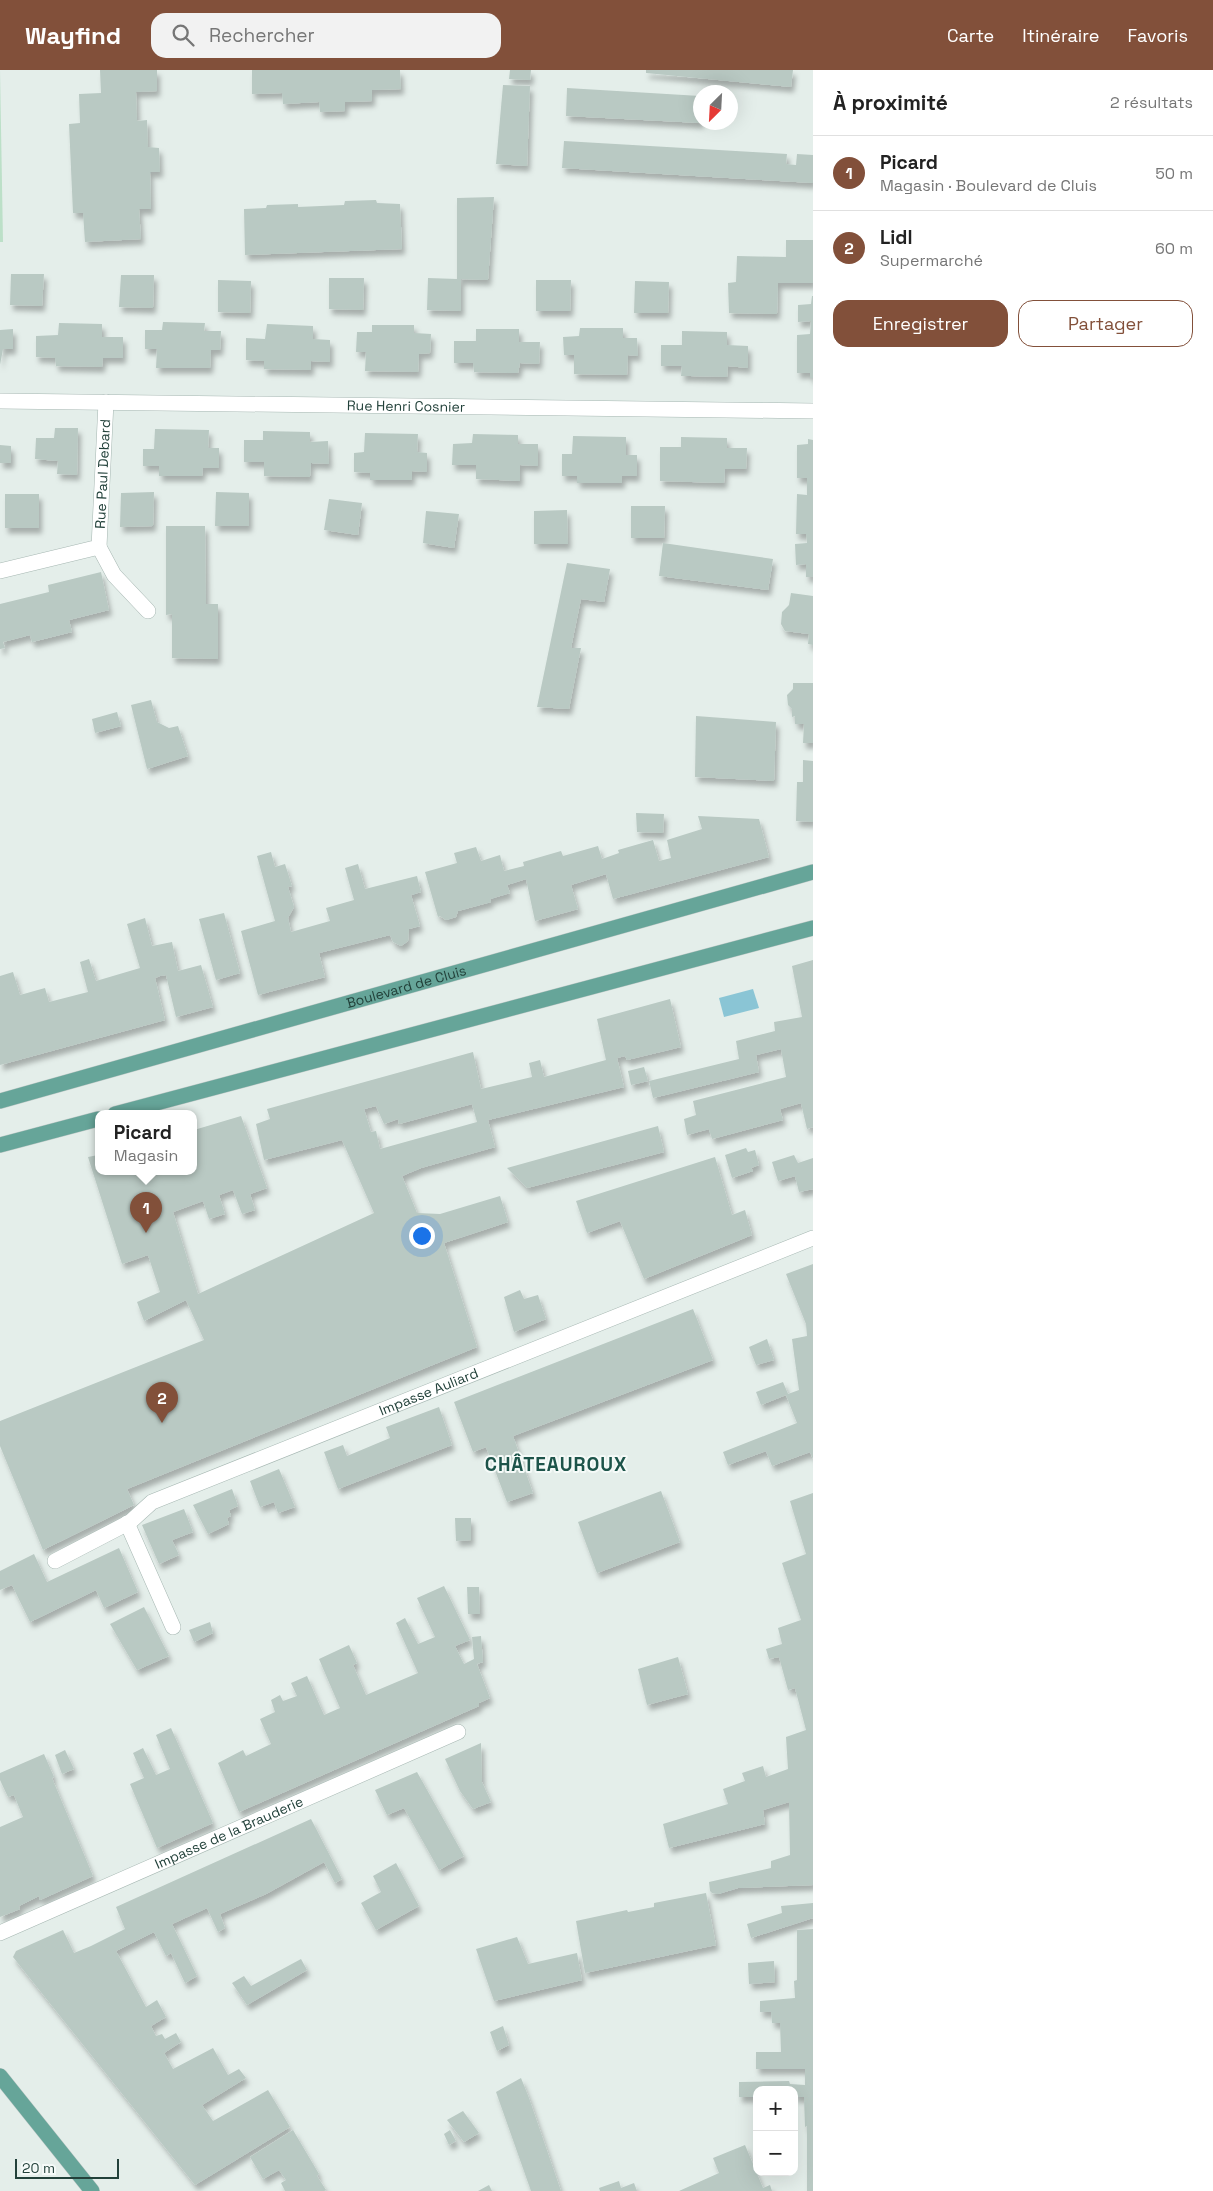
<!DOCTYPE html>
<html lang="fr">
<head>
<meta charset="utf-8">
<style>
  :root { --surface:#fff; --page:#f2f2f2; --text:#222; --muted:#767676; --line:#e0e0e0; --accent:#82503a }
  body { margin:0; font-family:"Space Grotesk",sans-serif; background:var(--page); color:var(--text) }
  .controls { position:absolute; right:15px; bottom:15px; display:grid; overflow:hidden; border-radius:10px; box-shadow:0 5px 20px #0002 }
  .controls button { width:45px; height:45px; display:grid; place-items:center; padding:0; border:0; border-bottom:1px solid var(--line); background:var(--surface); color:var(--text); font:25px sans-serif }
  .compass { position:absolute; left:693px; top:15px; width:45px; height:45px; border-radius:50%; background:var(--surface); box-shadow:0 5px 20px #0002; rotate:204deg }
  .scale { position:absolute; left:15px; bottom:12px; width:104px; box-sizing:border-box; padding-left:5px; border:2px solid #22413a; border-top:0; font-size:14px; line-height:18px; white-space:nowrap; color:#22413a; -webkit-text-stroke:4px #f5faf8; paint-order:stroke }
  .you { position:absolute; left:421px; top:1165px; width:18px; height:18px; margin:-12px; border:4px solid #fff; border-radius:50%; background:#1a73e8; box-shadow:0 0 0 8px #1a73e833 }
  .badge { display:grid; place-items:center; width:32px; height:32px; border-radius:50%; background:var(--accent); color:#fff; font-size:16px; font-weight:700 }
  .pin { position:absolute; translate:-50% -41px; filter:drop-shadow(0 1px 2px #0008) }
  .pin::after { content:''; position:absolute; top:26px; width:18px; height:15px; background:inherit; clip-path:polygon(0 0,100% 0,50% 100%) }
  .popup { position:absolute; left:95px; top:1040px; width:102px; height:65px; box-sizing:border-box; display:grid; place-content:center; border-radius:10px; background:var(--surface); filter:drop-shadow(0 1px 4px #0005); font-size:16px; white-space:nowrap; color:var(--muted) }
  .popup b { font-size:19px; color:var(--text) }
  .popup::after { content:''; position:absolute; left:50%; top:100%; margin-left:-10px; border:10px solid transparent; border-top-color:var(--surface) }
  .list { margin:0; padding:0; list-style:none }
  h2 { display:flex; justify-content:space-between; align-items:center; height:65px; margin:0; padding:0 20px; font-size:21px }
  h2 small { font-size:16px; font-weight:400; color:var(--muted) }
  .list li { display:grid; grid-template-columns:32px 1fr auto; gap:15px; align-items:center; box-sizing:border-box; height:75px; padding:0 20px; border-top:1px solid var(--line) }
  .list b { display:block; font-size:19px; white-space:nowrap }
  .list p { margin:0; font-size:16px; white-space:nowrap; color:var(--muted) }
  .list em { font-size:16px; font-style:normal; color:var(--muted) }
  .actions { display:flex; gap:10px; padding:15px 20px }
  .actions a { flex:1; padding:11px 0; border:1px solid var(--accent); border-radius:15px; text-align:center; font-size:18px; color:var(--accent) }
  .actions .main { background:var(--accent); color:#fff }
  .icon { flex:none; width:28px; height:28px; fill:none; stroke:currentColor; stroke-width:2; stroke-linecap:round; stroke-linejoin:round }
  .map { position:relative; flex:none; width:813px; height:2121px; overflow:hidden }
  header { display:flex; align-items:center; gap:30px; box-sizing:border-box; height:70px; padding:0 25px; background:var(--accent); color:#fff }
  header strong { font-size:24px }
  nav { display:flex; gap:28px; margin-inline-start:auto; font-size:18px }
  .search { width:350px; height:45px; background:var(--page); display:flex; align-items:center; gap:12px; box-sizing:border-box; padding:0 18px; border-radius:15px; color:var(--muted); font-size:19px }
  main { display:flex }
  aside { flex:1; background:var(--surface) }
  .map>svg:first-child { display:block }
  .green { fill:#bce0c8 }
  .water { fill:#8ac5d5 }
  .building { fill:#b9c9c3; fill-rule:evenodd; filter:url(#shadow) }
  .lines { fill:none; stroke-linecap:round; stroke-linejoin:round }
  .minor-casing { stroke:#a6b7b2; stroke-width:16 }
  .major-casing { stroke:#c1cac8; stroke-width:16 }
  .minor { stroke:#fff; stroke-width:15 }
  .major { stroke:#66a599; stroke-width:15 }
  .labels { text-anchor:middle; stroke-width:4; stroke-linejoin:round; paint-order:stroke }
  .street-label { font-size:14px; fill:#22413a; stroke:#f5faf8 }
  .district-label { font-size:19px; font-weight:bold; letter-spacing:1px; fill:#1d544a; stroke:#f5faf8 }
</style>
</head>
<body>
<header>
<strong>Wayfind</strong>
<div class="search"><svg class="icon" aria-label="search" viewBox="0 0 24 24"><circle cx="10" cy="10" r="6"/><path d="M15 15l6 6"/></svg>Rechercher</div>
<nav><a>Carte</a><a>Itinéraire</a><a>Favoris</a></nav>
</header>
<main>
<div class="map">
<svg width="813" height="2121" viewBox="0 0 813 2121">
  <defs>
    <filter id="shadow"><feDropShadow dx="3" dy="5.5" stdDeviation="2.5" flood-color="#0004"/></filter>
  </defs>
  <rect width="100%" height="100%" fill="#e4eeea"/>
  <path class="green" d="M0 0 3 172H0Z"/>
  <path class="water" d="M753 919 759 938 724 947 719 928Z"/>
  <g class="building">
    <path d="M100 0H157V21L136 22 137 51 147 50 148 77 159 78 160 102H150L151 139H139L141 169 85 172 83 143H73L69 54 80 53 79 24 101 23Z"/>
    <path d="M252 0H400L401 19 372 20V31L345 32V41L320 42 319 32 283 34 282 23 252 24Z"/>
    <path d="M510 0H531L530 10 509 9Z"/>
    <path d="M646 0H793L791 17 646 3Z"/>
    <path d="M503 15 530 16 527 96 496 94Z"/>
    <path d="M567 18 700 26 701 53 566 46Z"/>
    <path d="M564 71 787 84 786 94 796 95 797 84 813 85V113L562 98Z"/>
    <path d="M494 127 488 210 461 209V241L427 240 428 208 457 209V128Z"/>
    <path d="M376 130 377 133 400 134 402 179 245 185 244 139 266 138 267 135 298 134V137L344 135 345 131Z"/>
    <path d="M786 170H813V213H778L777 244 729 243 728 213 736 212 737 186 786 187Z"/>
    <path d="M11 204H44L42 236 10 235Z"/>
    <path d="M121 205H154L153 238 119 237Z"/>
    <path d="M329 208H364L363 240 329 239Z"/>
    <path d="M218 210 251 211 250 243 218 242Z"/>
    <path d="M536 210H571L570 241H536Z"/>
    <path d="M635 211 669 212 668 243H634Z"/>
    <path d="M812 226H813V308H810V303H797V265L810 264 811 251 798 252V235L811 234Z"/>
    <path d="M163 252 205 253 204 261H221L220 280H211L210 298H156L157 279H145V260H162Z"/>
    <path d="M59 253 102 254V267H123V288H103L102 297 56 296 55 288 36 287V266L58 265Z"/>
    <path d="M267 254 313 256V269L330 270V292L311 291V300L264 299V291L246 290V268L265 269Z"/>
    <path d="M372 255H414V263L431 264 430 283 419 284 418 302 365 301 366 282H356L357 262H372Z"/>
    <path d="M580 258H623V268H637L638 286 628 285 627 305 574 304V285H564L563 267 579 266Z"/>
    <path d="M13 259V279H3L0 295V260Z"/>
    <path d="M476 259H519V272H540L539 294 520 293 518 303H510L474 302 473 293H454V271H476Z"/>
    <path d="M682 261 727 262V275L748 276V298L728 296 727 307 690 306H681L682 296H661V275H682Z"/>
    <path d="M55 358H78L77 405 57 404 58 391 35 389 36 368H54Z"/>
    <path d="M155 359 209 360 208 378H219V398H203L202 406H159V396H143V379H154Z"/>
    <path d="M263 361 310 362V372L328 371 329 394 311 393 310 407 264 406V392H244V370H263Z"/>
    <path d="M365 363 418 364 417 382 427 383V402L412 401V410H370V403L354 402V383L364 382Z"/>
    <path d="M473 364 518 365V374H538V396L520 395V411L476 409V395H452L453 374 472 373Z"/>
    <path d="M573 366 626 367V385H637V406H622V413H577V406H562V384H572Z"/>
    <path d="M681 367 727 368V378H747L746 399H725L724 413 660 411V377H681Z"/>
    <path d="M808 369 813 370V507H806V494L796 495 795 474 807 473 806 464H796L797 424 807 425V408H797V375L808 374Z"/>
    <path d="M0 375 11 376V393H0Z"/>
    <path d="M154 422 153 456 120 457 121 423Z"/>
    <path d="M216 422 249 423V456H215Z"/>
    <rect x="5" y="424" width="34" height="34"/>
    <path d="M329 429 362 433 358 465 324 460Z"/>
    <path d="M631 436H665L664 468H631Z"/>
    <path d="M567 440 568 474H534V441Z"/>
    <path d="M426 441 459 444 454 478 423 473Z"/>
    <path d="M166 456H205L206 534H218V589L172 588V544L166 545Z"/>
    <path d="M663 473 773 489 768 520 659 506Z"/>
    <path d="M567 493 610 499 604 532 581 529 571 578H581L569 639 537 637Z"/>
    <path d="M101 502 109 540 69 550 72 562 32 572 30 565 3 572 5 578 0 579V534L49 522 48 515Z"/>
    <path d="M791 523 813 526V575L808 574 809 564 785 561 781 554 782 542 789 535Z"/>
    <path d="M793 613H813V673H803L804 654H795V646L792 647V639L788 635 787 625 793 619Z"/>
    <path d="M151 630 157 652 169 658 178 656 188 686 147 699 131 635Z"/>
    <path d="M117 642 121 656 95 663 92 649Z"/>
    <path d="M696 646 776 652 774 711 695 707Z"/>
    <path d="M803 690 813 691V752L796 751 797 712H803Z"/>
    <path d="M636 743 664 744 663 763 637 762Z"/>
    <path d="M698 746 759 749 769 787 613 829 606 804 571 815 578 839 535 851 526 809 507 815 510 823 490 829 491 832 458 841 456 847 446 850 440 846 438 847 425 802 457 793 454 783 476 777 481 791 500 785 504 801 524 796 523 792 561 781 563 786 598 776 602 789 619 783 618 780 653 770 659 791 671 788 667 770 702 759Z"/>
    <path d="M271 782 275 797 285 794 292 816 288 817 294 837 288 848 291 862 330 851 326 838 354 830 345 798 358 794 365 819 417 806 421 822 411 825 420 856 409 859 408 871 401 876 393 872 390 865 319 883 325 907 258 925 241 861 275 851 257 786Z"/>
    <path d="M224 843 240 903 216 910 199 849Z"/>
    <path d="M145 848 152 876 172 872 178 901 201 895 213 937 176 947 166 905 160 906 155 908 165 950 0 995V906L13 902 20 925 45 918 49 932 88 922 80 892 89 889 96 911 140 898 127 854Z"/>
    <path d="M813 890V1057L807 1059 801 1033 780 1039 783 1050 712 1069 709 1059 687 1065 684 1049 696 1045 693 1031 786 1007 781 979 756 985 759 1002 653 1028 649 1011 739 989 736 971 775 961 774 952 802 947 792 896Z"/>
    <path d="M670 929 681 977 627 990 625 986 617 988 624 1017 488 1050 495 1077 421 1098 402 1106 417 1143 440 1144 500 1126 508 1152 444 1173 477 1277 127 1419 134 1435 43 1480 0 1376V1351L204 1270 186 1230 144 1251 137 1232 160 1222 148 1185 122 1194 88 1087 98 1085V1102H194V1060L241 1046 267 1118 250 1124 255 1140 242 1144 233 1120 219 1125 225 1144 209 1149 203 1131 173 1142 198 1224 374 1143 342 1070 264 1090 256 1054 270 1049 267 1039 473 982 481 1019 532 1007 529 993 540 990 544 1007 606 990 597 949ZM472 1034 477 1052 380 1079 376 1061 371 1062 364 1039 376 1036 384 1054 398 1049 399 1054Z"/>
    <path d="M644 997 648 1011 631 1015 628 1001Z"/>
    <path d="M658 1056 664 1082 527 1118 507 1098Z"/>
    <path d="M746 1078 748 1082 755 1080 759 1095 751 1098 753 1101 732 1108 725 1085Z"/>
    <path d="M794 1085 798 1093 813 1088V1119L799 1122 795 1106 778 1111 772 1092Z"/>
    <path d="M715 1087 732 1145 745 1140 752 1165 644 1209 620 1151 587 1163 576 1131Z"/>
    <path d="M813 1194V1389L810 1382 772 1396 766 1381 728 1395 723 1382 797 1353 786 1325 761 1335 756 1322 783 1312 788 1324 799 1320 792 1269 807 1266 806 1254 786 1204Z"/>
    <path d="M520 1220 524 1229 538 1225 546 1249 514 1262 504 1227Z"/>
    <path d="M693 1239 713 1290 513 1366 533 1423 507 1432 486 1377 473 1382 454 1332Z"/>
    <path d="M767 1269 774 1290 756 1295 749 1277Z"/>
    <path d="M439 1337 452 1375 338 1419 324 1382 343 1375 347 1386 390 1368 386 1357Z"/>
    <path d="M279 1399 295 1437 278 1443 274 1432 260 1437 250 1411Z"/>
    <path d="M232 1419 238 1436 229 1440 231 1446 227 1448 229 1454 208 1464 193 1435Z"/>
    <path d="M661 1421 680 1472 597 1503 578 1452Z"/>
    <path d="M813 1423V1815L738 1818 718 1824 712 1823 710 1821 709 1812 771 1798V1791L790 1785 789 1732 763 1740 765 1754 669 1778 663 1754 728 1734 723 1719 745 1711 742 1703 763 1696 766 1707 788 1699 786 1667 806 1660 795 1618 788 1620 779 1587 769 1589 766 1579 782 1574 778 1558 801 1550 782 1493 806 1484 790 1431Z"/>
    <path d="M184 1439 193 1462 172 1470 179 1485 159 1494 142 1455Z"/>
    <path d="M455 1448H471V1470L456 1471Z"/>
    <path d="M119 1478 138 1522 104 1538 96 1520 30 1552 12 1515 0 1520V1501L34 1484 47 1512Z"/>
    <path d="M444 1516 470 1570 455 1576 464 1594 474 1589 472 1567 481 1566 483 1592 477 1594 490 1628 479 1633V1636L239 1742 218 1693 243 1680 246 1686 271 1674 260 1649 275 1642 271 1630 280 1625 283 1631 297 1626 291 1613 307 1606 324 1645 340 1638 319 1589 349 1575 357 1593 353 1595 366 1625 418 1603 396 1553 405 1548 418 1574 435 1567 417 1528Z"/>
    <path d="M467 1517H479L480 1544H468Z"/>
    <path d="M144 1537 169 1586 137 1600 110 1554Z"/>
    <path d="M210 1552 213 1563 194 1572 189 1560Z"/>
    <path d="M678 1587 688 1624 647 1635 638 1599Z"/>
    <path d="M171 1658 213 1753 157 1778 130 1714 144 1708 133 1683 143 1678 156 1705 170 1699 156 1665Z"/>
    <path d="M481 1673 482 1712 491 1732 473 1739 460 1721 445 1689Z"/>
    <path d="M65 1680 74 1699 62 1704 55 1685Z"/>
    <path d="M44 1684 54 1707 52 1708 93 1806 40 1830 39 1826 19 1836 20 1839 0 1847V1757L23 1747 14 1725 8 1727 0 1710V1703Z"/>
    <path d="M417 1702 464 1786 439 1800 404 1738 387 1745 375 1720Z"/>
    <path d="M311 1749 342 1809 335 1813 324 1792 266 1824 220 1844 225 1858 218 1862 207 1838 172 1854 197 1906 185 1913 171 1883 166 1886 154 1862 116 1881 146 1937 157 1930 166 1947 151 1956 156 1966 162 1964 165 1969 176 1963 181 1972 164 1983 173 1999 213 1978 228 2005 239 1999 246 2008 202 2035 213 2051 268 2020 290 2057 195 2115 13 1887 16 1881 63 1860 74 1883 91 1876 125 1859 116 1837Z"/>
    <path d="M396 1793 419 1836 376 1860 361 1833 381 1822 373 1806Z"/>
    <path d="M706 1823 716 1875 585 1903 576 1851 627 1840 628 1842 654 1837V1833Z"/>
    <path d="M813 1833V1848L751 1868 747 1854 782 1843 781 1836Z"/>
    <path d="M813 1859V2121H807V2056L805 2057 804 2027H794V2020H757V2027H739V2012L789 2011 790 2014 805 2015V1999H756V1982H781L780 1953H772L771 1942H760V1931L795 1928 794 1911 797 1910V1860Z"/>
    <path d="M517 1867 528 1894 577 1883 582 1910 494 1931 476 1879Z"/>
    <path d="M301 1889 307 1900 247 1935 232 1913 244 1906 251 1916Z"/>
    <path d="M774 1891 775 1912 749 1914 748 1893Z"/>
    <path d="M503 1956 509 1975 497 1981 490 1962Z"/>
    <path d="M521 2008 529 2028 561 2121H531L496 2022Z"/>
    <path d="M463 2041 479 2063 464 2072 447 2050Z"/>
    <path d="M293 2060 319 2104 317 2106 326 2120 324 2121H285L281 2113 286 2110 279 2100 263 2109 250 2087Z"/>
    <path d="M450 2060 456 2071 449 2075 444 2064Z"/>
    <path d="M745 2075 763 2118 770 2115 772 2121H679L719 2103 713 2088Z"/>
    <path d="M619 2111 621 2118 634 2113 637 2121H600L599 2118Z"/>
    <path d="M489 2115 492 2121H478Z"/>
  </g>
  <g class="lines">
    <defs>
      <g id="minor">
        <path id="s1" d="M0 331 813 341"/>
        <path d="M99 477 114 505 148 541"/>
        <path id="s2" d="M0 501 99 477 106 332"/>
        <path d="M127 1453 173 1557"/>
        <path id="s3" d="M55 1491 130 1452 152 1432 813 1168"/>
        <path id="s4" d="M0 1863 458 1662"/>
      </g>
      <g id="major">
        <path id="s5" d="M0 1031 813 802"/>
        <path d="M115 1044 813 858"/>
        <path d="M0 1075 98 1049"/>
        <path d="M0 2006 92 2121"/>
      </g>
    </defs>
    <use href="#minor" class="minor-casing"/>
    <use href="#major" class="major-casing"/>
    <use href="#minor" class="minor"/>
    <use href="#major" class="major"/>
  </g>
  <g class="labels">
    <g class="street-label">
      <text dy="5" stroke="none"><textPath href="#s1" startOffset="406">Rue Henri Cosnier</textPath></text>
      <text dy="5" stroke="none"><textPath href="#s2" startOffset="175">Rue Paul Debard</textPath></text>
      <text dy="5" stroke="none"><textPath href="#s5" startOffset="422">Boulevard de Cluis</textPath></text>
      <text dy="5" stroke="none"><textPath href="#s3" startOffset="412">Impasse Auliard</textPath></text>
      <text dy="5" stroke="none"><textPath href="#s4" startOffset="250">Impasse de la Brauderie</textPath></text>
    </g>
    <g class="district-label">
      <text x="556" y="1401">CHÂTEAUROUX</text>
    </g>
  </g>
</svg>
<div class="controls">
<button>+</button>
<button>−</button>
</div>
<svg class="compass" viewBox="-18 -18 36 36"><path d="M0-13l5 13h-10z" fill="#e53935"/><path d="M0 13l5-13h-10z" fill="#767676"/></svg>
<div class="scale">20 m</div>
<div class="you"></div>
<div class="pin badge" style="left:146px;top:1163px">1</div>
<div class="popup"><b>Picard</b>Magasin</div>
<div class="pin badge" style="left:162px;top:1353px">2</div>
</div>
<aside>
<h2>À proximité<small>2 résultats</small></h2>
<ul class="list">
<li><span class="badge">1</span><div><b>Picard</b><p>Magasin · Boulevard de Cluis</p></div><em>50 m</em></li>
<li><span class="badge">2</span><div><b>Lidl</b><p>Supermarché</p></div><em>60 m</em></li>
</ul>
<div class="actions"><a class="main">Enregistrer</a><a>Partager</a></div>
</aside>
</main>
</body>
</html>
